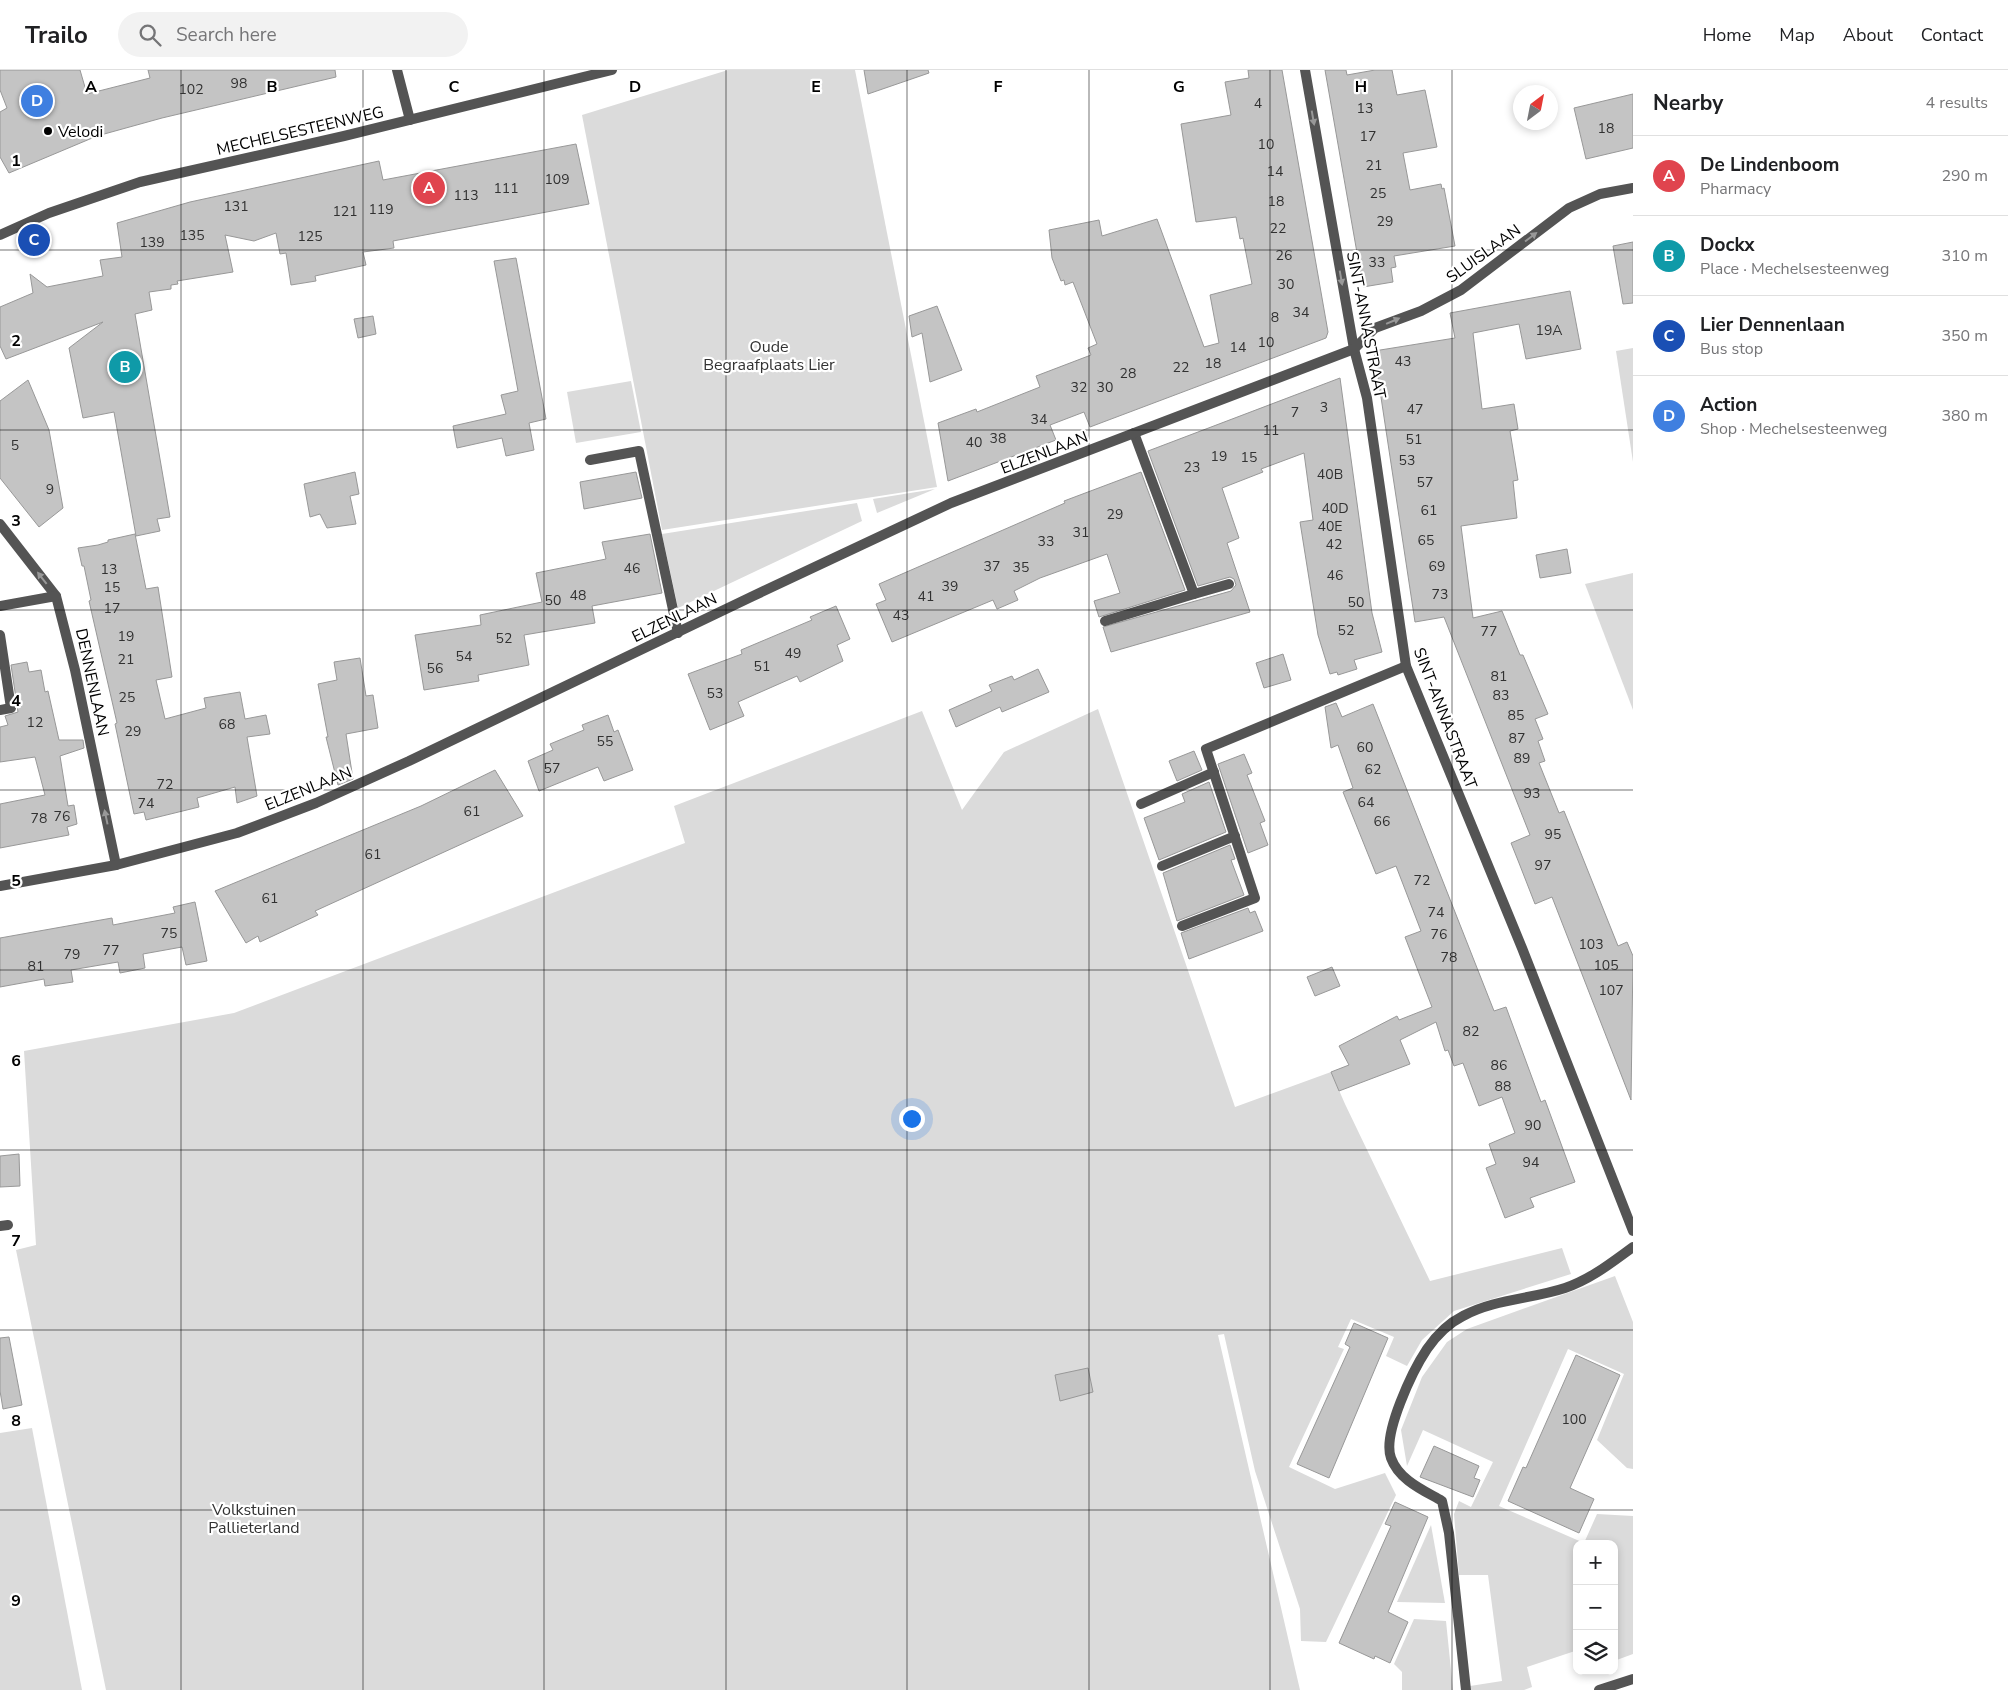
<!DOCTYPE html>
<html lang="en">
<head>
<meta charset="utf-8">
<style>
  :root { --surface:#fff; --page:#f2f2f2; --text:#202124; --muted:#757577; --line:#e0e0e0; --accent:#db2777 }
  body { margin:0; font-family:"Nunito Sans",sans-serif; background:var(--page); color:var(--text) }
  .controls { position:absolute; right:15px; bottom:15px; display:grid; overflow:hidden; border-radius:10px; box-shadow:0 2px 8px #0003 }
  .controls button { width:45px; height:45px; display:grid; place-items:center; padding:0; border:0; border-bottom:1px solid var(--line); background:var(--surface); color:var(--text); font:25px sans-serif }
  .compass { position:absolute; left:1513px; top:15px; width:45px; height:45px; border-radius:50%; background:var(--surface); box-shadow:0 2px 8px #0003; rotate:32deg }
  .you { position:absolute; left:911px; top:1048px; width:18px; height:18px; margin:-12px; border:4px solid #fff; border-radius:50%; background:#1a73e8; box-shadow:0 0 0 8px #1a73e833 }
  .badge { display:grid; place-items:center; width:32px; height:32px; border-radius:50%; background:var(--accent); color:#fff; font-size:16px; font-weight:700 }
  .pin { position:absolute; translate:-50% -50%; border:2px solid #fff; box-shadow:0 1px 5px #0006 }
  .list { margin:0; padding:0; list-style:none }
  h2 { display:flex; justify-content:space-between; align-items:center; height:65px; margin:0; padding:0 20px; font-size:21px }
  h2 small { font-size:16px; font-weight:400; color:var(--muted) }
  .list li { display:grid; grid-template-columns:32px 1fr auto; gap:15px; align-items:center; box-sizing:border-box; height:80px; padding:0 20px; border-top:1px solid var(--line) }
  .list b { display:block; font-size:19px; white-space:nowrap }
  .list p { margin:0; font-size:16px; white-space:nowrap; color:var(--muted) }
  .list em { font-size:16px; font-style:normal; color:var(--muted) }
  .icon { flex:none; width:28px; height:28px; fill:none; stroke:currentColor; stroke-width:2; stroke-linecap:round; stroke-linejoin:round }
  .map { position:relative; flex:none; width:1633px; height:1620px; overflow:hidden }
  header { display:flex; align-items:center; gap:30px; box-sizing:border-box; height:70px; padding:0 25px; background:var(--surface); border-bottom:1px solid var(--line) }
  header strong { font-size:24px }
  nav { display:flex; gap:28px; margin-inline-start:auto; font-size:18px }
  .search { width:350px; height:45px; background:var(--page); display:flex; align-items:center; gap:12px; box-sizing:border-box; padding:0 18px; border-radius:28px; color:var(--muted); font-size:19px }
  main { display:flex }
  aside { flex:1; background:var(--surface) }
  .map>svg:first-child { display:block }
  .green { fill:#dbdbdb }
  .building { fill:#c4c4c4; stroke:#989898 }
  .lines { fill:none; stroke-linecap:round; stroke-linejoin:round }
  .service { stroke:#545454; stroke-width:10 }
  .minor { stroke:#545454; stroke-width:10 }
  .tertiary { stroke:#545454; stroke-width:10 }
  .oneway { fill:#989898 }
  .grid { fill:none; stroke:#000; stroke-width:1; stroke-opacity:0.55 }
  .poi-dot { fill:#000; stroke:#fff; stroke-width:2 }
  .labels { text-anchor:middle; stroke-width:4.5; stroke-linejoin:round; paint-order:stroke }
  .number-label { font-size:14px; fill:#313131 }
  .street-label { font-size:16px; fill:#000; stroke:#fff }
  .poi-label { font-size:16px; fill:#000; stroke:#fff; text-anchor:start }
  .park-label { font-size:16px; fill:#323232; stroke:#fff }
  .grid-label { font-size:16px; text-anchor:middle; font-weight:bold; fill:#000; stroke:#fff; stroke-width:4.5; stroke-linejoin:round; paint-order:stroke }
</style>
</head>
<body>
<header>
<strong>Trailo</strong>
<div class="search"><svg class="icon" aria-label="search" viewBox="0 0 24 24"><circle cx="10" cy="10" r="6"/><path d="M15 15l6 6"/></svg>Search here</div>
<nav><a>Home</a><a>Map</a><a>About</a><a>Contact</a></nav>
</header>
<main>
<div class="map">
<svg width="1633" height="1620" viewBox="0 0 1633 1620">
  <rect width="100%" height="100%" fill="#fff"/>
  <g class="green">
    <path d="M728 0H855L937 417 662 460 582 45Z"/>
    <path d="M1633 278V392L1616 281Z"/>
    <path d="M631 311 641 362 576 373 567 322Z"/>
    <path d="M935 419 877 443 873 429Z"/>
    <path d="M857 433 862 451 678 538 662 464Z"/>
    <path d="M1633 503V640L1585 514Z"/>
    <path d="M1098 639 1235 1037 1331 1002 1345 1034 1430 1211 1562 1178 1571 1204 1454 1241 1422 1270 1407 1296 1386 1286 1394 1267 1351 1249 1338 1277 1344 1279 1289 1397 1335 1419 1385 1403 1396 1425 1326 1572 1301 1571 1300 1539 1255 1401 1224 1264 1218 1265 1300 1620H106L16 1180 36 1175 24 981 234 943 685 773 674 736 922 641 962 740 1004 682Z"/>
    <path d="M1615 1206 1633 1252V1399L1627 1398 1597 1370 1624 1304 1568 1279 1499 1436 1584 1473 1597 1444 1633 1446V1584L1614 1591V1474H1577V1583L1575 1581 1527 1597 1532 1617 1524 1620H1471L1470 1616 1502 1611 1488 1505H1459L1454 1444 1459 1431 1471 1437 1493 1392 1423 1360 1407 1396 1401 1360 1422 1307 1447 1272 1467 1259Z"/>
    <path d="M32 1358 82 1620H0V1363Z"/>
    <path d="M1431 1455 1445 1533 1397 1532Z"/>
    <path d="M1414 1549 1446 1551 1453 1620H1402V1602L1394 1594Z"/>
  </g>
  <g class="building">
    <path d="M0 0H80L87 24 150 8 148 0H335L336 7 162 48 97 66 9 103 0 87V42L7 38 0 20Z"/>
    <path d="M864 0H928L929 3 868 24Z"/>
    <path d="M1248 0H1282L1328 262 1326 268 1090 357 1084 342 1050 355 1056 370 948 411 938 353 976 339 977 342 1040 317 1036 306 1091 285 1088 278 1097 274 1073 212 1065 215 1064 210 1061 211 1052 188 1049 160 1099 150 1102 166 1157 149 1204 277 1219 273 1210 225 1252 214 1243 168 1240 169 1236 147 1196 152 1181 54 1231 45 1225 12 1249 8Z"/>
    <path d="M1325 0H1346L1347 5 1375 0H1392L1397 25 1425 20 1437 77 1403 83 1410 120 1441 114 1442 119 1444 118 1455 176 1394 186 1396 197 1391 198 1393 212 1363 217Z"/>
    <path d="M1633 24V78L1586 89 1574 38Z"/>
    <path d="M576 74 589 134 393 171 394 178 363 182 366 195 315 206 316 211 291 215 286 183 280 184 276 163 254 171 225 165 233 202 177 211 178 214 171 215V219L149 222 152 240 135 244 170 447 157 449 160 461 136 466 114 342 83 348 69 278 103 252 6 289 0 276V237L33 223 30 204 47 217 103 206 100 190 122 187 117 153 190 132 379 91 383 110Z"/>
    <path d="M1633 172V233L1623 234 1613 176Z"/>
    <path d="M516 188 546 349 529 353 534 380 506 386 502 368 457 378 453 356 506 344 501 325 518 321 494 191Z"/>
    <path d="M1570 221 1581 279 1526 289 1519 254 1473 263 1482 339 1514 334 1518 359 1510 361 1518 410 1513 411 1517 448 1461 456 1473 548 1502 541 1520 585H1523L1548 644 1535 649 1543 669 1538 671 1545 691 1539 693 1559 743 1564 741 1618 876 1627 872 1633 886 1631 1030 1552 827 1535 834 1519 793 1511 773 1530 765 1444 547 1415 552 1374 281 1455 268 1450 243Z"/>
    <path d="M937 236 962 300 930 312 922 263 912 267 909 246Z"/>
    <path d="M373 246 376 264 358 268 354 249Z"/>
    <path d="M1340 308 1372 543 1382 582 1354 590 1357 599 1338 605 1337 602 1330 604 1318 565 1300 452 1313 450 1304 383 1261 399 1263 402 1222 418 1239 468 1227 473 1250 542 1111 582 1103 557 1231 521 1236 515 1234 509 1230 507 1198 516 1148 381Z"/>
    <path d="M28 310 49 360 63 438 39 457 0 408V331Z"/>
    <path d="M355 402 359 424 350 426 356 454 327 458 320 444 310 447 304 414Z"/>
    <path d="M636 402 642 428 584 439 580 412Z"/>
    <path d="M1141 402 1185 520 1099 547 1094 531 1120 523 1107 484 1040 508 1014 521 1018 530 997 539 993 530 892 572 876 534 886 530 879 514 1065 433 1064 431Z"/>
    <path d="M135 464 146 519 158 517 172 607 156 610 165 649 206 638 204 628 240 622 245 649 266 645 270 664 247 667 257 726 237 733 235 717 197 728 199 737 146 750 144 742 134 744 115 654 117 653 89 531 91 530 84 496H82L78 478 98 475 108 472V470Z"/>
    <path d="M650 464 662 523 592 536 595 553 524 565 529 595 478 605 479 611 424 620 415 565 481 555 480 545 542 532 536 503 606 489 602 472Z"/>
    <path d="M1567 479 1571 503 1540 508 1536 485Z"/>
    <path d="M836 536 850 569 837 575 843 591 800 612 797 606 738 632 744 646 710 660 688 604 742 584 741 580 812 550 810 547Z"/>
    <path d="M1283 584 1291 610 1264 618 1256 593Z"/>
    <path d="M360 588 366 626 373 625 378 658 346 664 353 709 338 715 326 667H328L318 614 337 610 334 592Z"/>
    <path d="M27 592 29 602 41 600 45 622 48 621 59 670H83L84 678 60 686 68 736 74 735 77 754 67 757 69 765 0 778V734L45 725 35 687 0 692V657L8 655 5 646 18 642 11 595Z"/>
    <path d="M1038 599 1049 622 1002 642 1000 637 956 657 949 640 992 621 989 615 1012 606 1014 610Z"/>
    <path d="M1336 633 1342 647 1373 634 1494 941 1506 937 1541 1032 1545 1030 1575 1112 1530 1128 1534 1137 1505 1148 1486 1098 1496 1094 1489 1074 1515 1063 1502 1027 1479 1036 1463 993 1454 996 1448 980 1445 981 1436 952 1400 970 1410 994 1339 1021 1331 1002 1349 995 1339 976 1397 946 1399 950 1432 937 1405 867 1421 861 1396 796 1376 804 1343 722 1353 718 1338 675 1331 678 1325 637Z"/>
    <path d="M608 645 614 662 618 660 633 700 604 711 598 697 539 721 528 691 553 680 550 674 584 660 582 655Z"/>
    <path d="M1194 681 1202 700 1177 711 1169 691Z"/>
    <path d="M1244 684 1252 703 1247 705 1265 751 1260 753 1268 775 1248 783 1218 694Z"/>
    <path d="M495 700 523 746 315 841 318 845 260 872 258 866 246 873 215 821 421 736Z"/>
    <path d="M1209 712 1226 762 1159 790 1144 748 1185 732 1182 724Z"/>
    <path d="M1230 775 1235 789 1231 790 1244 825 1177 851 1163 803Z"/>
    <path d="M195 832 207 891 186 895 182 877 143 884 145 898 120 903 118 892 71 900 73 912 45 916 44 909 0 917V868L112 848 113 855 175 843 173 837Z"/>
    <path d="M1248 838 1250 843 1255 841 1263 861 1189 889 1181 863Z"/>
    <path d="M1332 897 1340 916 1315 926 1307 907Z"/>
    <path d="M19 1084 20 1116 0 1117V1086Z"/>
    <path d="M1354 1253 1388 1268 1329 1408 1297 1394 1350 1277 1345 1274Z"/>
    <path d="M9 1267 22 1335 3 1339 0 1321V1268Z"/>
    <path d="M1576 1285 1620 1305 1570 1418 1594 1429 1579 1463 1508 1431 1523 1397 1526 1398Z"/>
    <path d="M1088 1298 1093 1322 1060 1331 1055 1305Z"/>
    <path d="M1434 1376 1479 1396 1474 1408 1480 1410 1473 1427 1420 1407Z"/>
    <path d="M1395 1432 1428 1447 1388 1542 1408 1552 1390 1593 1375 1586 1374 1589 1339 1573 1391 1456 1385 1454Z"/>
  </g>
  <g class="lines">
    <g class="service">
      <path d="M397 0 410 50"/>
      <path d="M1134 363 1194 524 1229 514"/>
      <path d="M590 390 639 381 678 563"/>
      <path d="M1105 551 1194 524"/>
      <path d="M1141 734 1214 702"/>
      <path d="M1162 796 1235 766"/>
      <path d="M1182 856 1255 828 1206 679 1406 596"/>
      <path d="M1466 1620 1449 1463 1442 1431C1423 1420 1399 1410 1391 1388 1382 1364 1413 1300 1427 1279 1436 1266 1449 1253 1463 1246 1494 1229 1532 1229 1565 1218 1591 1209 1611 1193 1633 1177"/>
    </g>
    <g class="minor">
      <path d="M1305 0 1354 279 1367 328 1406 596 1522 878 1633 1161"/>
      <path d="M0 454 56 526 75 600 116 795"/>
      <path d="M0 536 56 526"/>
      <path d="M0 565 11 638 0 640"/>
      <path d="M0 816 116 795 237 763 316 733 409 691 751 527 951 433 1354 279 1375 258 1421 241 1461 220 1569 138 1600 124 1633 118"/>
      <path d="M0 1156 8 1155"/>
      <path d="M1599 1620 1633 1609"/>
    </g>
    <path class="tertiary" d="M0 165 49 143 140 112 344 66 612 0"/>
  </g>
  <defs><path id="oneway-solid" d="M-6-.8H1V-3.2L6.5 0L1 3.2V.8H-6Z" transform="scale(1.25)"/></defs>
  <g class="oneway">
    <use href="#oneway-solid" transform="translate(1313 48) rotate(80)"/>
    <use href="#oneway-solid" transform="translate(1531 167) rotate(-37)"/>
    <use href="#oneway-solid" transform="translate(1341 208) rotate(80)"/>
    <use href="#oneway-solid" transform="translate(1393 251) rotate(-23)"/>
    <use href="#oneway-solid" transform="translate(42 508) rotate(-128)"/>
    <use href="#oneway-solid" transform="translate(106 747) rotate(-102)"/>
  </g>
  <path class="grid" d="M181 0V1620M363 0V1620M544 0V1620M726 0V1620M907 0V1620M1089 0V1620M1270 0V1620M1452 0V1620M0 180H1633M0 360H1633M0 540H1633M0 720H1633M0 900H1633M0 1080H1633M0 1260H1633M0 1440H1633"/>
  <circle class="poi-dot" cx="48" cy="61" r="5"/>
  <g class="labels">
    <g class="number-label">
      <text x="239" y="18">98</text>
      <text x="191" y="24">102</text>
      <text x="1258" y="38">4</text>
      <text x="1365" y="43">13</text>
      <text x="1606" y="63">18</text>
      <text x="1368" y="71">17</text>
      <text x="1266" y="79">10</text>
      <text x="1374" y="100">21</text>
      <text x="1275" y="106">14</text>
      <text x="557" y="114">109</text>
      <text x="506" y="123">111</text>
      <text x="1378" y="128">25</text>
      <text x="466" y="130">113</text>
      <text x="1276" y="136">18</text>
      <text x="236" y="141">131</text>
      <text x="381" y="144">119</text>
      <text x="345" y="146">121</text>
      <text x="1385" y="156">29</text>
      <text x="1278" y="163">22</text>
      <text x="192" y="170">135</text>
      <text x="310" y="171">125</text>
      <text x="152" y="177">139</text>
      <text x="1284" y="190">26</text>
      <text x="1377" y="197">33</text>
      <text x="1286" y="219">30</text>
      <text x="1301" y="247">34</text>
      <text x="1275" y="252">8</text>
      <text x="1549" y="265">19A</text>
      <text x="1266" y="277">10</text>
      <text x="1238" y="282">14</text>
      <text x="1403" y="296">43</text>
      <text x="1213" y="298">18</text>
      <text x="1181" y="302">22</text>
      <text x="1128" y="308">28</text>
      <text x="1079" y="322">32</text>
      <text x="1105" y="322">30</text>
      <text x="1324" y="342">3</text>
      <text x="1415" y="344">47</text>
      <text x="1295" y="347">7</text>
      <text x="1039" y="354">34</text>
      <text x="1271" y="365">11</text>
      <text x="998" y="373">38</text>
      <text x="1414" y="374">51</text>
      <text x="974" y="377">40</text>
      <text x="15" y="380">5</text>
      <text x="1219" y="391">19</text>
      <text x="1249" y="392">15</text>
      <text x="1407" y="395">53</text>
      <text x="1192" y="402">23</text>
      <text x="1330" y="409">40B</text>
      <text x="1425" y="417">57</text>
      <text x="50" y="424">9</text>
      <text x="1335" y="443">40D</text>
      <text x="1429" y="445">61</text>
      <text x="1115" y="449">29</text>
      <text x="1330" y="461">40E</text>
      <text x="1081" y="467">31</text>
      <text x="1426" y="475">65</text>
      <text x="1046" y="476">33</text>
      <text x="1334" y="479">42</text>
      <text x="992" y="501">37</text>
      <text x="1437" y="501">69</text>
      <text x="1021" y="502">35</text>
      <text x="632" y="503">46</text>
      <text x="109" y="504">13</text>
      <text x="1335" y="510">46</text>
      <text x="950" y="521">39</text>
      <text x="112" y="522">15</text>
      <text x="1440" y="529">73</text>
      <text x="578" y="530">48</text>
      <text x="926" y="531">41</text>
      <text x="553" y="535">50</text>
      <text x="1356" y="537">50</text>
      <text x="112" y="543">17</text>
      <text x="901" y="550">43</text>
      <text x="1346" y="565">52</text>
      <text x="1489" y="566">77</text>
      <text x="126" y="571">19</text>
      <text x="504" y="573">52</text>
      <text x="793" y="588">49</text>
      <text x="464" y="591">54</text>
      <text x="126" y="594">21</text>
      <text x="762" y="601">51</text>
      <text x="435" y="603">56</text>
      <text x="1499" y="611">81</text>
      <text x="715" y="628">53</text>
      <text x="1501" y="630">83</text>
      <text x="127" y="632">25</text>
      <text x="1516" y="650">85</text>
      <text x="35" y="657">12</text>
      <text x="227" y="659">68</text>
      <text x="133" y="666">29</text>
      <text x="1517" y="673">87</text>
      <text x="605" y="676">55</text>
      <text x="1365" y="682">60</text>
      <text x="1522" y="693">89</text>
      <text x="552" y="703">57</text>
      <text x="1373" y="704">62</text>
      <text x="165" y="719">72</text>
      <text x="1532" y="728">93</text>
      <text x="1366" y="737">64</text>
      <text x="146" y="738">74</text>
      <text x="472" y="746">61</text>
      <text x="62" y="751">76</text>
      <text x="39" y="753">78</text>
      <text x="1382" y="756">66</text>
      <text x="1553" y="769">95</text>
      <text x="373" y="789">61</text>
      <text x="1543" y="800">97</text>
      <text x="1422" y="815">72</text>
      <text x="270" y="833">61</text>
      <text x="1436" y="847">74</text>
      <text x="169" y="868">75</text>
      <text x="1439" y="869">76</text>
      <text x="1591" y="879">103</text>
      <text x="111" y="885">77</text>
      <text x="72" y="889">79</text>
      <text x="1449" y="892">78</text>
      <text x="1606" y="900">105</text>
      <text x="36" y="901">81</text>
      <text x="1611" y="925">107</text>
      <text x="1471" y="966">82</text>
      <text x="1499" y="1000">86</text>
      <text x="1503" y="1021">88</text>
      <text x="1533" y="1060">90</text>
      <text x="1531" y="1097">94</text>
      <text x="1574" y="1354">100</text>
    </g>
    <g class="street-label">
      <text transform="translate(300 60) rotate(-13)" y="6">MECHELSESTEENWEG</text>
      <text transform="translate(1483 183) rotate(-36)" y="6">SLUISLAAN</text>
      <text transform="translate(1367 255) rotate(79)" y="6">SINT-ANNASTRAAT</text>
      <text transform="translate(1044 382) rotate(-21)" y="6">ELZENLAAN</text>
      <text transform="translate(674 547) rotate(-26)" y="6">ELZENLAAN</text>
      <text transform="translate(93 612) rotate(78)" y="6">DENNENLAAN</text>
      <text transform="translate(1446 648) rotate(69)" y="6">SINT-ANNASTRAAT</text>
      <text transform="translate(308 718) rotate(-22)" y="6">ELZENLAAN</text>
    </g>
    <g class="poi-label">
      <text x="58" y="67">Velodi</text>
    </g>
    <g class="park-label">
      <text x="769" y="282">Oude<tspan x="769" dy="18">Begraafplaats Lier</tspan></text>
      <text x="254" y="1445">Volkstuinen<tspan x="254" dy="18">Pallieterland</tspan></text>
    </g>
  </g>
  <g class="grid-label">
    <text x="91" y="22">A</text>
    <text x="272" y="22">B</text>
    <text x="454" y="22">C</text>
    <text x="635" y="22">D</text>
    <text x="816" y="22">E</text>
    <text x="998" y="22">F</text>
    <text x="1179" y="22">G</text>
    <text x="1361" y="22">H</text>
    <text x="16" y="96">1</text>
    <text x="16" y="276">2</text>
    <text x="16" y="456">3</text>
    <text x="16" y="636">4</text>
    <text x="16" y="816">5</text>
    <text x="16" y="996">6</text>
    <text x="16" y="1176">7</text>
    <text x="16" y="1356">8</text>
    <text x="16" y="1536">9</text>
  </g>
</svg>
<div class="controls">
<button>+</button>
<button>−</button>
<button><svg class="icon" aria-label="layers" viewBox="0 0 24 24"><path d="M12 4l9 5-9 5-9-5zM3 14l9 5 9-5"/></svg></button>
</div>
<svg class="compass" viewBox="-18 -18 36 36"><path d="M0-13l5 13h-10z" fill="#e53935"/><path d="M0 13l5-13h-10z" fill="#757577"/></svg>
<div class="you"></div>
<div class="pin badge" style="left:429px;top:118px;background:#e0444e">A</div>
<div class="pin badge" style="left:125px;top:297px;background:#0f9aa8">B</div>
<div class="pin badge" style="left:34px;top:170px;background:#1a4fb4">C</div>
<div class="pin badge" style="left:37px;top:31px;background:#3f7fe0">D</div>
</div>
<aside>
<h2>Nearby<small>4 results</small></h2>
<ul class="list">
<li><span class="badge" style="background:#e0444e">A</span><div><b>De Lindenboom</b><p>Pharmacy</p></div><em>290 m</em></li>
<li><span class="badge" style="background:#0f9aa8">B</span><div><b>Dockx</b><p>Place · Mechelsesteenweg</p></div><em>310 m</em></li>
<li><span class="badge" style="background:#1a4fb4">C</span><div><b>Lier Dennenlaan</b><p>Bus stop</p></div><em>350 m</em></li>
<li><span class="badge" style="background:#3f7fe0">D</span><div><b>Action</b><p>Shop · Mechelsesteenweg</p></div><em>380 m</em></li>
</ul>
</aside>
</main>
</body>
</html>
